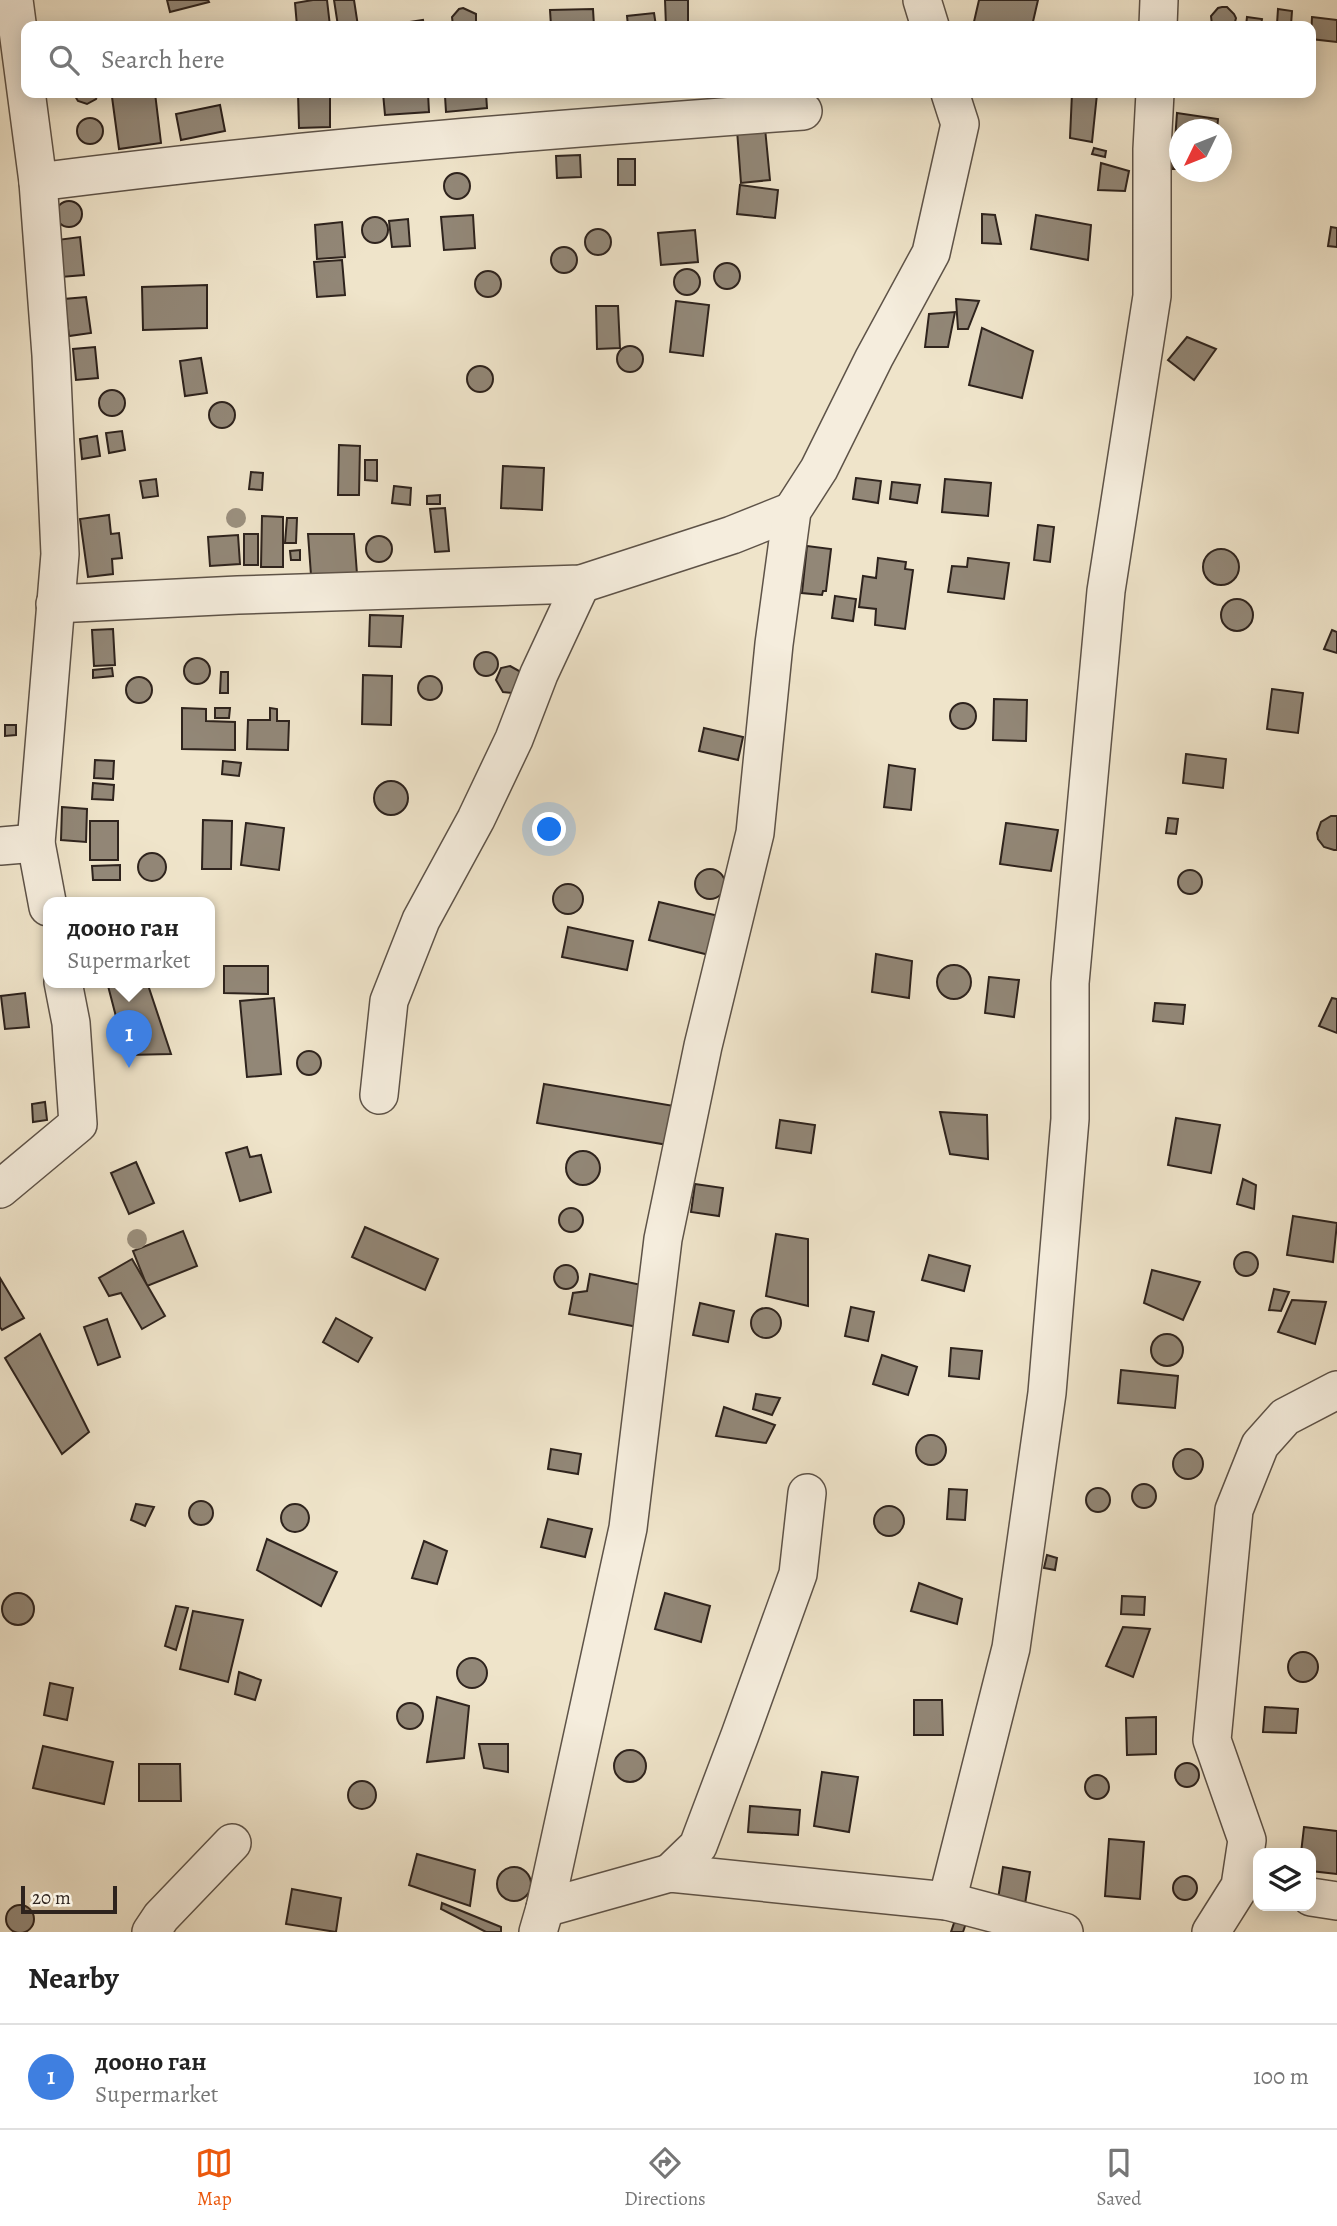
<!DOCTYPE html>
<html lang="en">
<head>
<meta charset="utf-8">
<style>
  :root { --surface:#fff; --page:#f2f2f2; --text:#222; --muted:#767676; --line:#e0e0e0; --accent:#ea580c }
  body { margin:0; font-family:Alegreya,serif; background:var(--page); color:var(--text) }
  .controls { position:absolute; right:21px; bottom:21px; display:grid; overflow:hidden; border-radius:14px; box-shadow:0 4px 18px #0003 }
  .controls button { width:63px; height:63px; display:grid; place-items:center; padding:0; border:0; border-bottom:2px solid var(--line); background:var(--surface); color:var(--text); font:35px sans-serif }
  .compass { position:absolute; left:1169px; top:119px; width:63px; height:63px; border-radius:50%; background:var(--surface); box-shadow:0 4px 18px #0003; rotate:227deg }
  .scale { position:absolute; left:21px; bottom:18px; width:96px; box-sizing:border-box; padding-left:7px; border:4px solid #2e231d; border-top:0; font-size:19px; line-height:24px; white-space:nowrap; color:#2e231d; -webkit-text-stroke:5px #f5eddd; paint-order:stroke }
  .you { position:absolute; left:550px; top:830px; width:24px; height:24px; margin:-18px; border:5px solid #fff; border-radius:50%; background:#1a73e8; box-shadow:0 0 0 10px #1a73e833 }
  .badge { display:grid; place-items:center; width:46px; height:46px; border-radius:50%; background:var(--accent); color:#fff; font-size:23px; font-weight:700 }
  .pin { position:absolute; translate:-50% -58px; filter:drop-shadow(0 2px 4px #0008) }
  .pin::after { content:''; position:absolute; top:37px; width:24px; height:21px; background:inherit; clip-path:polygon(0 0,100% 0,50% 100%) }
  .popup { position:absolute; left:43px; top:897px; width:172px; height:91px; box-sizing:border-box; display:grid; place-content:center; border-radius:14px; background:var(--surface); filter:drop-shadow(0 2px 5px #0005); font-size:23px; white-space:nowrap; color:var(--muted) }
  .popup b { font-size:26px; color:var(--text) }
  .popup::after { content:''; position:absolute; left:50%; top:100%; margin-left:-14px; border:14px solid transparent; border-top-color:var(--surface) }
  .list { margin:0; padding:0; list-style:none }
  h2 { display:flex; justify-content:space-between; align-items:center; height:91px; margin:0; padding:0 28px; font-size:30px }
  h2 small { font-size:23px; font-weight:400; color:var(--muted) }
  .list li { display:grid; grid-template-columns:46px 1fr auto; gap:21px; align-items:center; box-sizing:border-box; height:105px; padding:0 28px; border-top:2px solid var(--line) }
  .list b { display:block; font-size:26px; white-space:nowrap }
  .list p { margin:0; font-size:23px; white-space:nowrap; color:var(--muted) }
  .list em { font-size:23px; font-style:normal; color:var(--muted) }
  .icon { flex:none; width:38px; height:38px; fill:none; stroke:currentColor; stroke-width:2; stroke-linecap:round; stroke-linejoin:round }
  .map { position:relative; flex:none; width:1337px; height:1932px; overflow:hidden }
  .search { position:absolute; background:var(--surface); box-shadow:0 4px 18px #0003; left:21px; right:21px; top:21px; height:77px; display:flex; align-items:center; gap:18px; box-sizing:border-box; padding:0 24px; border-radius:14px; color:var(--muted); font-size:26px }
  .sheet { height:196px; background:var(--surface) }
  nav { display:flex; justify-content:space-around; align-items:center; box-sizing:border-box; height:98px; border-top:2px solid var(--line); background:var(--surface); font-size:19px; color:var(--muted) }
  nav a { display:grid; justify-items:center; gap:4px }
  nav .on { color:var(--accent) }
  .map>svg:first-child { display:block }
  .building { fill:#928777; stroke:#2e231d; stroke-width:2 }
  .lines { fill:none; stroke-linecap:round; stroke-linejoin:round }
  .minor-casing { stroke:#5e5348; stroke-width:40 }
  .minor { stroke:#f5eddd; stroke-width:37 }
  .tree { fill:#9b907f }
</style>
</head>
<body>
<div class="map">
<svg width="1337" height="1932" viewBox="0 0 1337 1932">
  <rect width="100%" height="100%" fill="#efe4ca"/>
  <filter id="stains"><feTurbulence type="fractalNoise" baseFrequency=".00286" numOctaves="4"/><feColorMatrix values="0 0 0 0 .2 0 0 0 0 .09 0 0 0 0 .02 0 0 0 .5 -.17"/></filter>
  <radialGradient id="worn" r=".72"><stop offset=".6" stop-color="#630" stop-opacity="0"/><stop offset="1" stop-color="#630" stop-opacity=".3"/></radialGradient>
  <g class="building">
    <path d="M167 0H208L209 2 170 12Z"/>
    <path d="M313 0H327L330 26H297L295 3Z"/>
    <path d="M334 0H354L358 26H338Z"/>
    <path d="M665 0H688V26H666Z"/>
    <path d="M979 0H1038L1032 26H973Z"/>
    <path d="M1222 7H1227L1234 14 1236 18 1234 26 1212 25 1211 16 1218 8Z"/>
    <path d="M463 8 476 14V26H453L452 17 459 9Z"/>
    <path d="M593 9 594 26H551L550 10Z"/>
    <path d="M1278 9 1292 11 1291 25 1277 24Z"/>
    <path d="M654 13 656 26H628L627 16Z"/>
    <path d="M1247 17 1262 19 1261 26H1246Z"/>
    <path d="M1312 17 1337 20V42L1311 39Z"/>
    <path d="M423 20 424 26H404L403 23Z"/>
    <path d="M73 93H98L96 99 87 104 78 101Z"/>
    <path d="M146 93H155L161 143 119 149 112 97Z"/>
    <path d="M298 93H330V127L299 128Z"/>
    <path d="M383 93H428L429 112 385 115Z"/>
    <path d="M486 93 487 108 446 112 445 96Z"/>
    <path d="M1072 93 1097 94 1092 142 1070 138Z"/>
    <path d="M220 105 225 131 181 140 176 114Z"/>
    <path d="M1177 113 1218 119 1217 130H1180V169H1173Z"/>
    <circle cx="90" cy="131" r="13"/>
    <path d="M765 128 770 180 741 183 737 130Z"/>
    <path d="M1094 148 1106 151 1105 157 1092 154Z"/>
    <path d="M580 155 581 177 557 178 556 156Z"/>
    <rect x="618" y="159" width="17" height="26"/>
    <path d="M1101 163 1129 171 1125 191 1098 190Z"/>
    <circle cx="457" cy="186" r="13"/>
    <path d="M740 185 778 190 775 218 737 214Z"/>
    <circle cx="69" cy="214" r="13"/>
    <path d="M982 214 995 215 1001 244 982 243Z"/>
    <path d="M473 215 475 248 444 250 441 217Z"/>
    <path d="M1036 215 1091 225 1088 260 1031 249Z"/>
    <circle cx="375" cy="230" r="13"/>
    <path d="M408 219 410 246 392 247 389 221Z"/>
    <path d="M342 222 345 257 317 259 315 225Z"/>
    <path d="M1331 227 1337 228V247L1328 246Z"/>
    <circle cx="598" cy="242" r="13"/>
    <path d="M695 230 698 262 661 265 658 233Z"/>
    <path d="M80 237 84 275 61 277 57 240Z"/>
    <circle cx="564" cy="260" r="13"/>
    <path d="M342 260 345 295 317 297 314 262Z"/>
    <circle cx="727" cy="276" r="13"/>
    <circle cx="687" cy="282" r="13"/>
    <circle cx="488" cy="284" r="13"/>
    <path d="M207 285V328L143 330 142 287Z"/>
    <path d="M86 297 91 333 69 336 64 299Z"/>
    <path d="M956 299 979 301 968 329H958Z"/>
    <path d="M676 301 709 305 703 356 670 352Z"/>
    <path d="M596 306H618L620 348 597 349Z"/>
    <path d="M955 312 948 347H925L929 314Z"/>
    <path d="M982 328 1033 351 1022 398 969 385Z"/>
    <path d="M1187 337 1216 349 1194 380 1168 360Z"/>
    <circle cx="630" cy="359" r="13"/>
    <path d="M95 347 98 378 76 380 73 349Z"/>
    <path d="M201 358 207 393 185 396 180 361Z"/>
    <circle cx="480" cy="379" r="13"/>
    <circle cx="112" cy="403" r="13"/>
    <circle cx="222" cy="415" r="13"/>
    <path d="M122 431 125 450 109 453 106 433Z"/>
    <path d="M97 436 100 456 82 459 80 439Z"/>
    <path d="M339 445 360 446 359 495H338Z"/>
    <path d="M365 460H377V481L365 480Z"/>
    <path d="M503 466 544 468 542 510 501 508Z"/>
    <path d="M251 472 263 473 262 490 249 489Z"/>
    <path d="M856 478 881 481 878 503 853 499Z"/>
    <path d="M156 479 158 496 143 498 140 481Z"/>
    <path d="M945 479 991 483 988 516 942 512Z"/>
    <path d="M892 482 920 485 917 503 890 499Z"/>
    <path d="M394 486 411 488 410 505 392 503Z"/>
    <path d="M440 495V504H427V496Z"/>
    <path d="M445 508 449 551 435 552 430 509Z"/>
    <path d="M109 515 111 534 119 533 122 558 112 559 113 574 88 577 80 519Z"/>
    <path d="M262 516 283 517V567H261Z"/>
    <path d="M287 518H297L296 543H285Z"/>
    <path d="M1038 525 1054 527 1050 562 1034 560Z"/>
    <rect x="244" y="534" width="14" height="31"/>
    <path d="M308 534H354L357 574 311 575Z"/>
    <path d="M238 535 240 564 210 566 208 537Z"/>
    <circle cx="379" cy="549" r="13"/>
    <path d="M807 546 831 549 826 591H823L822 595 802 593Z"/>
    <circle cx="1221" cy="567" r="18"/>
    <path d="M300 550V560H291L290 551Z"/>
    <path d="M878 558 906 562 905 569 913 570 905 629 875 625 876 609 859 607 863 576 876 578Z"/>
    <path d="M968 558 1009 563 1004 599 948 592 952 566 967 567Z"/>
    <path d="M835 596 856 599 853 621 832 618Z"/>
    <circle cx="1237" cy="615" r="16"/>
    <path d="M370 615 403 616 401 647 369 646Z"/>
    <path d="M113 629 115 665 94 666 92 630Z"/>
    <path d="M1332 630 1337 632V653L1324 649Z"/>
    <circle cx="486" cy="664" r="12"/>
    <circle cx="197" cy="671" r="13"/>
    <path d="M510 666 521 672 516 692 512 693 503 692 496 680 501 668Z"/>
    <path d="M112 668 113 676 93 678V670Z"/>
    <path d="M221 672H228V693H220Z"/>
    <path d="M363 675 392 676 391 725 362 724Z"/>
    <circle cx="430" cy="688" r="12"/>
    <circle cx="139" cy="690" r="13"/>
    <path d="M1272 689 1303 693 1298 733 1267 729Z"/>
    <path d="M994 699 1027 700 1026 741 993 740Z"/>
    <circle cx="963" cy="716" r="13"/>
    <path d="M182 708 206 709V721L235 722V750L182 749Z"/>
    <path d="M215 708H230L229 718H215Z"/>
    <path d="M270 708 277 709V721H289L288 750 247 749 248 720H270Z"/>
    <path d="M5 725H16V735L5 736Z"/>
    <path d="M704 728 743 737 738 760 699 751Z"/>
    <path d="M1186 754 1226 759 1223 788 1183 783Z"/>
    <path d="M95 760 114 761 113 779 94 778Z"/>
    <path d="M223 761 241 763 239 776 222 774Z"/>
    <path d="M889 765 915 769 911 810 884 807Z"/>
    <circle cx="391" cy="798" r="17"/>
    <path d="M93 783 114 785 113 800 92 799Z"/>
    <path d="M62 807 87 809 86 842 61 840Z"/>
    <path d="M1331 816H1337V850H1334L1324 847 1318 839 1317 833 1321 822Z"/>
    <path d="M1168 818 1178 819 1176 834 1166 833Z"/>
    <path d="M203 820 232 821 231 869H202Z"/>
    <rect x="90" y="821" width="28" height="39"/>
    <path d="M246 823 284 828 279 870 241 865Z"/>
    <path d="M1006 823 1058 830 1051 871 1000 864Z"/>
    <circle cx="152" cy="867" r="14"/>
    <path d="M120 865V880H93L92 866Z"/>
    <circle cx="710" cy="884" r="15"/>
    <circle cx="1190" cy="882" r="12"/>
    <circle cx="568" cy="899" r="15"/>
    <path d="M659 902 723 917 713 956 649 940Z"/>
    <path d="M568 927 633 941 627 970 562 957Z"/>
    <path d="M876 954 912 961 909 998 872 992Z"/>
    <circle cx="954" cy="982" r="17"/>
    <path d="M224 966H268V994L224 993Z"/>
    <path d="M989 977 1019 980 1014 1017 985 1013Z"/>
    <path d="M107 982H147L171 1054 126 1055Z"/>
    <path d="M25 993 29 1027 5 1029 1 996Z"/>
    <path d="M274 998 281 1074 247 1077 240 1001Z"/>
    <path d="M1332 998 1337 999V1033L1319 1026Z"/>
    <path d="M1155 1003 1185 1005 1183 1024 1153 1021Z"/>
    <circle cx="309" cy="1063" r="12"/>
    <path d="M544 1084 674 1106 668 1145 537 1123Z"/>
    <path d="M45 1102 47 1120 33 1122 32 1104Z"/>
    <path d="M940 1112 987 1115 988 1159 950 1154Z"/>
    <path d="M1176 1118 1220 1125 1211 1173 1168 1165Z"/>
    <path d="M780 1120 815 1125 811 1153 776 1148Z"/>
    <path d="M247 1147 250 1157 261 1155 271 1192 240 1201 226 1153Z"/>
    <circle cx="583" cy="1168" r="17"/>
    <path d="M136 1162 154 1203 129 1214 111 1173Z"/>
    <path d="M1243 1179 1256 1185 1254 1209 1237 1204Z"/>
    <path d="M695 1184 723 1188 719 1216 691 1212Z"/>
    <circle cx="571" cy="1220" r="12"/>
    <path d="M1293 1216 1337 1223 1333 1262 1287 1255Z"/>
    <path d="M365 1227 438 1259 425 1290 352 1257Z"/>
    <path d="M183 1231 197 1266 147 1286 133 1251Z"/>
    <path d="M776 1234 808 1239V1306L766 1296Z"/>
    <circle cx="1246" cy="1264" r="12"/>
    <path d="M929 1255 970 1266 964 1291 922 1280Z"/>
    <path d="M132 1259 165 1316 142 1329 121 1293 109 1296 99 1278Z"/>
    <circle cx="566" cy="1277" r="12"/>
    <path d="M1152 1270 1200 1282 1183 1320 1144 1303Z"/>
    <path d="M590 1274 646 1286 638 1327 569 1314 573 1293 587 1291Z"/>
    <path d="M0 1278 24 1318 2 1330 0 1327Z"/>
    <path d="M1274 1289 1289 1292 1281 1311 1269 1310Z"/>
    <path d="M1292 1300 1326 1302 1315 1344 1278 1332Z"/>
    <path d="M700 1303 734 1311 728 1342 693 1335Z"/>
    <path d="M851 1307 874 1312 868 1341 845 1336Z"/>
    <circle cx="766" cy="1323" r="15"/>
    <path d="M336 1318 372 1338 358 1362 323 1342Z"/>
    <path d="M107 1319 120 1357 98 1365 84 1327Z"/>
    <path d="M40 1334 89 1432 62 1454 5 1358Z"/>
    <circle cx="1167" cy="1350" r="16"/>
    <path d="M951 1348 982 1351 979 1379 949 1376Z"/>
    <path d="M882 1355 917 1367 908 1395 873 1384Z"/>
    <path d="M1121 1370 1178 1376 1175 1408 1118 1403Z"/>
    <path d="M756 1394 780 1398 772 1415 753 1409Z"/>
    <path d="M724 1407 775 1425 766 1443 716 1436Z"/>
    <circle cx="931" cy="1450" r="15"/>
    <circle cx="1188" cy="1464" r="15"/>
    <path d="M551 1449 581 1454 578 1474 548 1469Z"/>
    <circle cx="1144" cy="1496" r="12"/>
    <circle cx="1098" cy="1500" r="12"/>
    <path d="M949 1489 967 1490 965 1520 947 1519Z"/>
    <circle cx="201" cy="1513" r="12"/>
    <circle cx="295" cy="1518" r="14"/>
    <path d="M136 1504 154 1507 145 1526 131 1520Z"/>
    <circle cx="889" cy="1521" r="15"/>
    <path d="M548 1519 592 1529 585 1557 541 1547Z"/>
    <path d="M267 1539 337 1572 321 1606 257 1570Z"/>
    <path d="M424 1541 447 1551 437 1584 412 1578Z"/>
    <path d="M1047 1555 1057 1558 1055 1570 1044 1568Z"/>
    <path d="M919 1583 962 1599 957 1624 911 1611Z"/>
    <path d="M665 1593 710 1606 701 1642 655 1629Z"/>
    <circle cx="18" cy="1609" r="16"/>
    <path d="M1122 1596 1145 1597 1144 1615 1121 1614Z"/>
    <path d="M176 1606 188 1608 176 1650 165 1646Z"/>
    <path d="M193 1611 243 1620 228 1682 180 1669Z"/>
    <path d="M1123 1627 1150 1629 1133 1677 1106 1666Z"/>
    <circle cx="1303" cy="1667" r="15"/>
    <circle cx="472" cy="1673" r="15"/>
    <path d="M239 1672 261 1680 255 1700 235 1694Z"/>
    <path d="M50 1683 73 1688 67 1720 44 1715Z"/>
    <path d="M437 1697 469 1706 464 1758 427 1762Z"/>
    <path d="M914 1700H942L943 1735H914Z"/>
    <circle cx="410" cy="1716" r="13"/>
    <path d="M1265 1707 1298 1709 1296 1733 1263 1732Z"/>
    <path d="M1156 1717V1754L1127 1755 1126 1718Z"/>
    <path d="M479 1744H508V1772L484 1768Z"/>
    <path d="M43 1746 113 1762 104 1804 33 1788Z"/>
    <circle cx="630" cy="1766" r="16"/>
    <circle cx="1187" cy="1775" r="12"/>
    <path d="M139 1764H180L181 1801H139Z"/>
    <path d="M822 1772 858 1777 849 1832 814 1826Z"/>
    <circle cx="1097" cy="1787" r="12"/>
    <circle cx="362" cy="1795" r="14"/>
    <path d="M750 1806 800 1810 798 1835 748 1832Z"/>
    <path d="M1304 1827 1337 1831V1874L1311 1871V1853H1301Z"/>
    <path d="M1109 1839 1144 1842 1140 1899 1105 1896Z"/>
    <path d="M417 1854 475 1870 470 1906 409 1885Z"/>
    <path d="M1003 1867 1030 1872 1025 1904 998 1899Z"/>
    <circle cx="514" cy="1884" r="17"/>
    <circle cx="1185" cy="1888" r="12"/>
    <path d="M292 1889 341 1898 336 1932 286 1924Z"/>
    <path d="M442 1903 501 1927V1932H486L441 1909Z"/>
    <circle cx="20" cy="1919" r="14"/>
    <path d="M954 1923H966L963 1932H951Z"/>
  </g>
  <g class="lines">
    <defs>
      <g id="minor">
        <path d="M14 0 38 182 51 355 60 554 36 843 48 907"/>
        <path d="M922 0 930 26"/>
        <path d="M1158 26 1159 0"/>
        <path d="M38 182C292 149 547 130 803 111"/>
        <path d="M55 604 238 595 581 584 732 535 792 511"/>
        <path d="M0 846 36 843"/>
        <path d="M379 1095 389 1001 421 920 476 819 514 739 539 674 581 584"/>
        <path d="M0 1189 78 1124 71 1023 63 982"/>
        <path d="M670 1873 698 1846 740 1735 798 1574 807 1493"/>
        <path d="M1311 1897 1337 1901"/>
        <path d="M947 1901 1011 1648 1047 1393 1070 1119V983L1106 591 1152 296V149L1155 93"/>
        <path d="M545 1908 670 1873 947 1901 1064 1932"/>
        <path d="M151 1932 161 1917 232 1843"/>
        <path d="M538 1932 545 1908 628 1528 663 1239 703 1046 755 833 774 644 792 511 819 469 874 358 931 253 960 124 950 93"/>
        <path d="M1211 1932 1240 1886 1247 1840 1212 1740 1234 1510 1260 1445 1285 1417 1337 1390"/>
      </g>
    </defs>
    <use href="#minor" class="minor-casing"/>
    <use href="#minor" class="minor"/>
  </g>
  <g class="tree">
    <circle cx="236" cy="518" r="10"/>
    <circle cx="137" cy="1239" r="10"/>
  </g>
  <rect width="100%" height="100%" filter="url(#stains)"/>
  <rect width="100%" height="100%" fill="url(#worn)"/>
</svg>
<div class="controls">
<button><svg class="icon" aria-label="layers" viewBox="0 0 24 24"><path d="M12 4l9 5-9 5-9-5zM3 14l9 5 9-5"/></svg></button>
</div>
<svg class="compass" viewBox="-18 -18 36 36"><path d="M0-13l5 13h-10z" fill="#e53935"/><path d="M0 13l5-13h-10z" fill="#767676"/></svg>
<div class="scale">20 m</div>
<div class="you"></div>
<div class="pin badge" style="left:129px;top:1068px;background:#3f7fe0">1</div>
<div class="popup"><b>дооно ган</b>Supermarket</div>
<div class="search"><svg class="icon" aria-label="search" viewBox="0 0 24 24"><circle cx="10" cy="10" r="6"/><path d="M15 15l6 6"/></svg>Search here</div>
</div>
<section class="sheet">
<h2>Nearby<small></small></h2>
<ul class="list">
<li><span class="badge" style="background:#3f7fe0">1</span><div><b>дооно ган</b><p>Supermarket</p></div><em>100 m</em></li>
</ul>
</section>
<nav>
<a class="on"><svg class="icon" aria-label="map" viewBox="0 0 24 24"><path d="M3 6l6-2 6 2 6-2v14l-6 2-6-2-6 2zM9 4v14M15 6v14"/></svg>Map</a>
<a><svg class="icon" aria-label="directions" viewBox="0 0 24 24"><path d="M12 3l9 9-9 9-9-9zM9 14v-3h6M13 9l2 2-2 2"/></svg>Directions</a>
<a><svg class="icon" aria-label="saved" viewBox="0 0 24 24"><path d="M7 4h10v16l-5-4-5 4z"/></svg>Saved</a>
</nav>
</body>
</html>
